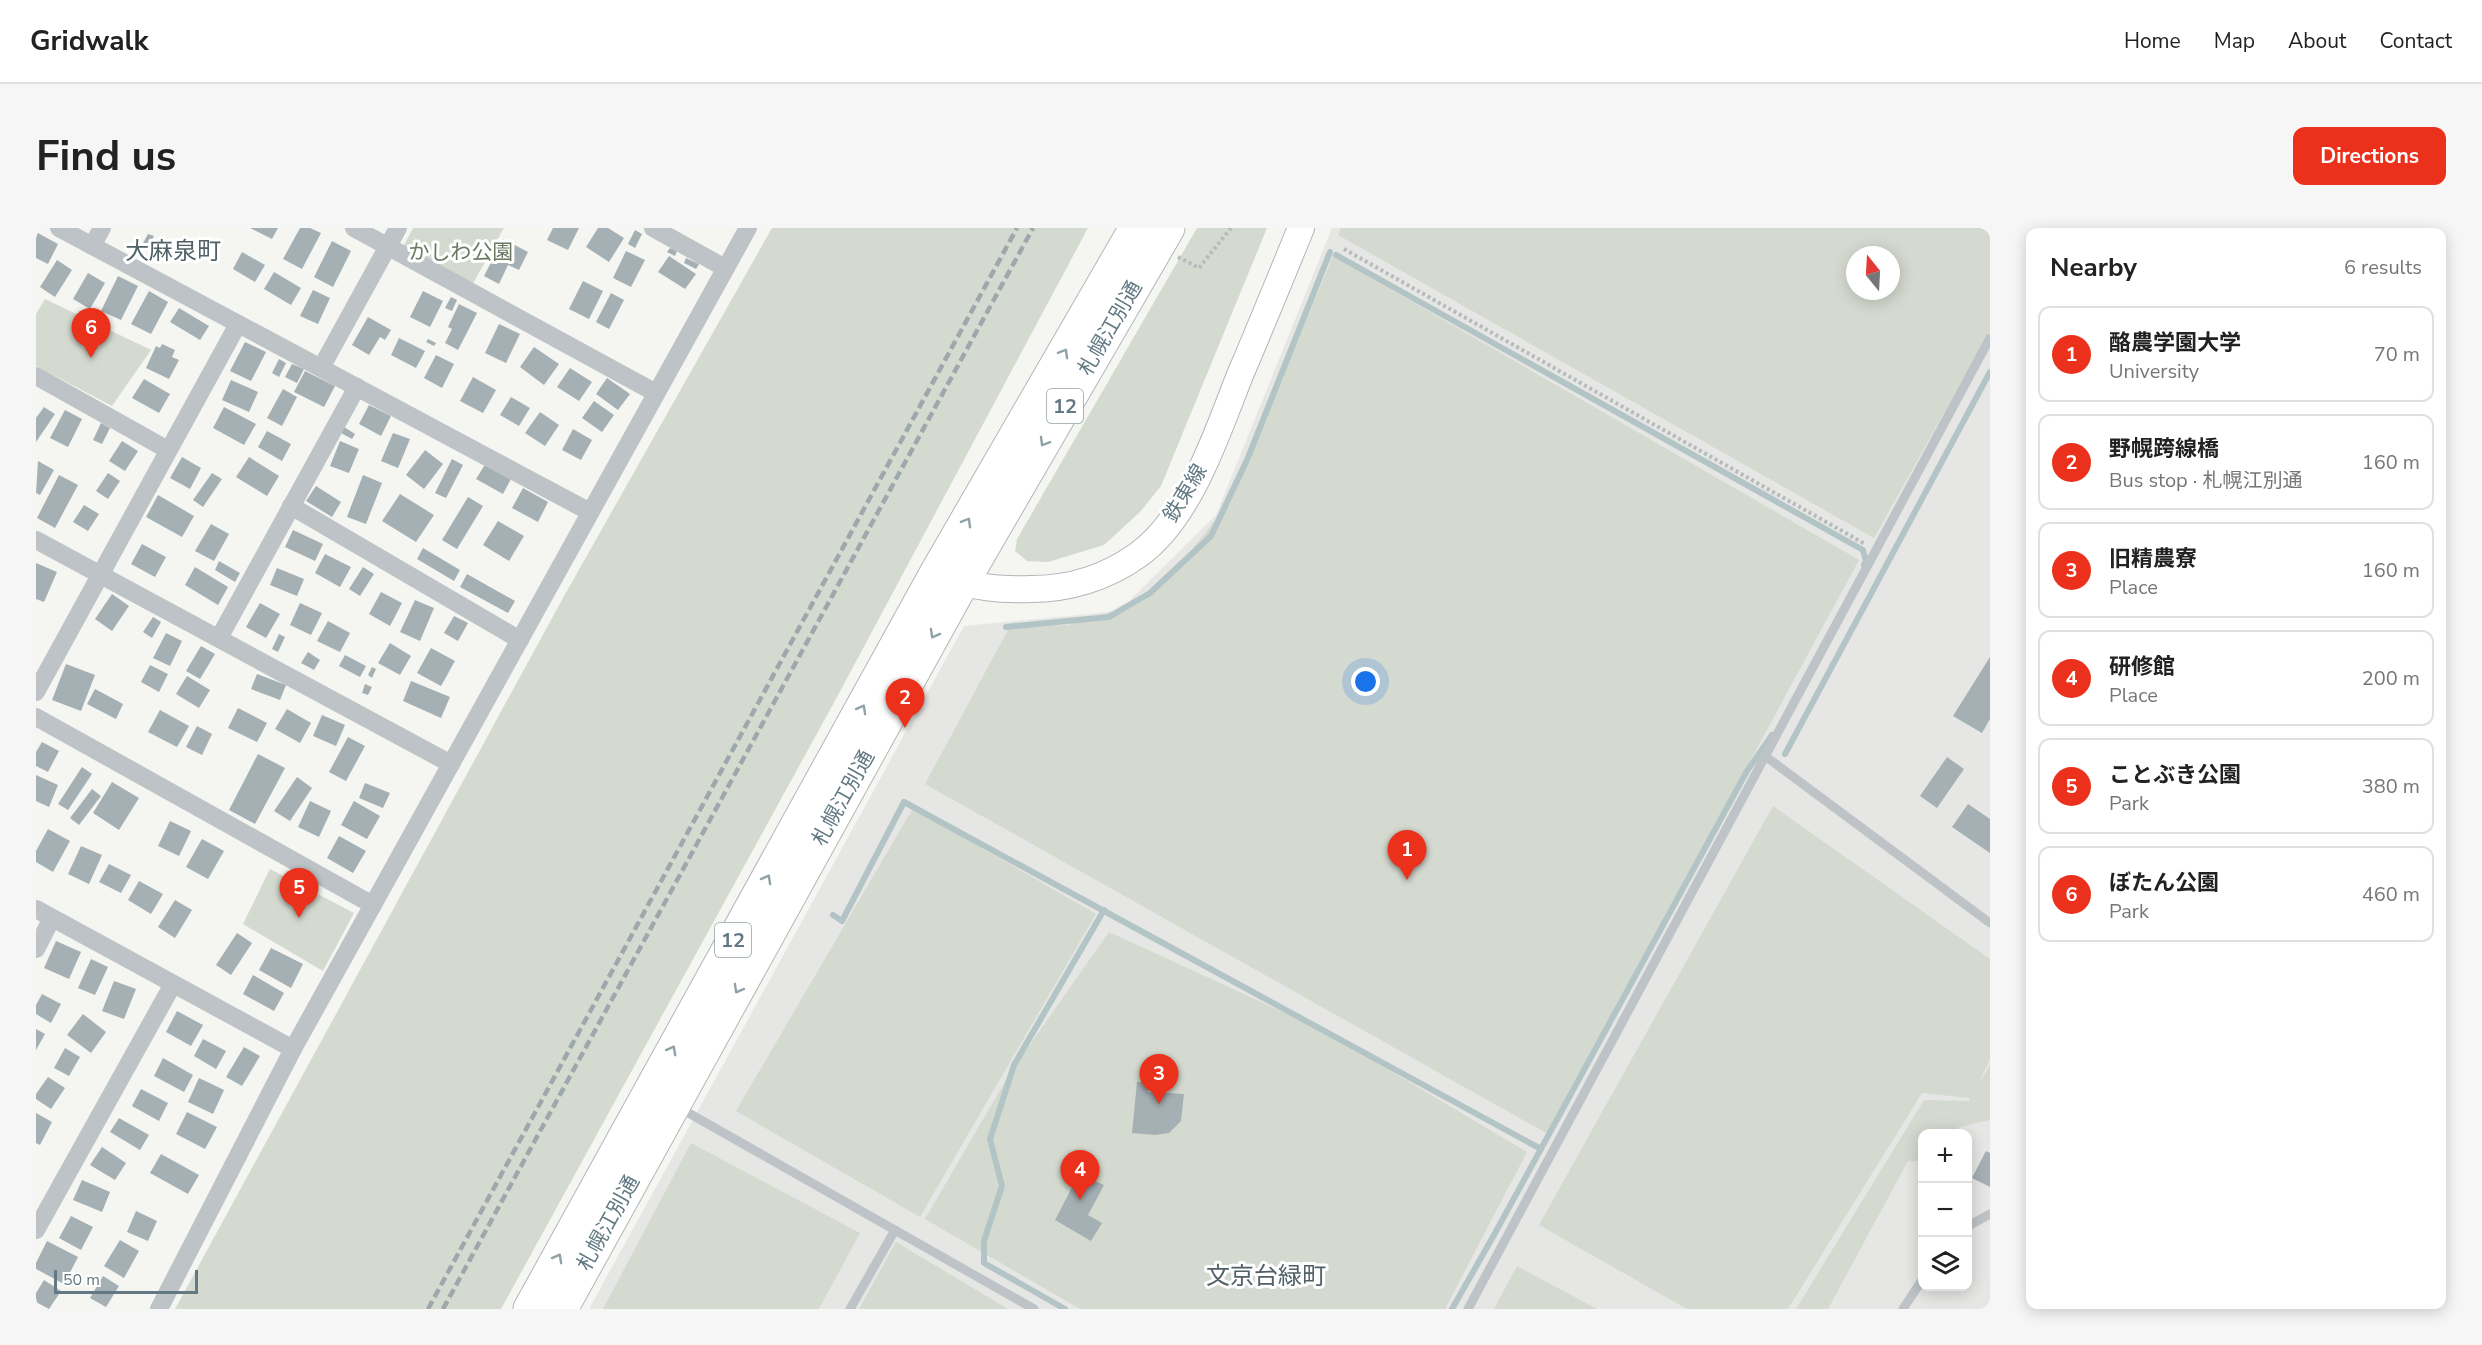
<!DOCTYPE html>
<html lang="en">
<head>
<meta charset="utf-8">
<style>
  :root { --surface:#fff; --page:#f6f6f6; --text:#222; --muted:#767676; --line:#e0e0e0; --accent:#eb311b }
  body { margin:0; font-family:"Nunito Sans","Noto Sans JP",sans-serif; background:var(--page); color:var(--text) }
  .controls { position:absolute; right:18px; bottom:18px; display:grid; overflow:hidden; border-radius:12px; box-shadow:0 3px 15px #0003 }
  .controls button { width:54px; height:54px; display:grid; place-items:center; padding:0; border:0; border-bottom:2px solid var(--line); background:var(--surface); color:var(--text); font:30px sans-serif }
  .compass { position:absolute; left:1810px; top:18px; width:54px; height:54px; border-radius:50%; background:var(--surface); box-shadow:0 3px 15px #0003; rotate:342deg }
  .scale { position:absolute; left:18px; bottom:15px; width:144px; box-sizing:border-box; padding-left:6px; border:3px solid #627983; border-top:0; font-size:16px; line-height:21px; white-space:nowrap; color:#627983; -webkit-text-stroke:4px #fff; paint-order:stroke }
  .you { position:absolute; left:1330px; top:454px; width:21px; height:21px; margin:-15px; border:4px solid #fff; border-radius:50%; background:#1a73e8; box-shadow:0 0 0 9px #1a73e833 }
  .badge { display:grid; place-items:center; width:39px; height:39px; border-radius:50%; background:var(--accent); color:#fff; font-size:20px; font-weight:700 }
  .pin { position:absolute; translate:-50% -50px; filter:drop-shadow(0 2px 3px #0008) }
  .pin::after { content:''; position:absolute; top:32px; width:21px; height:18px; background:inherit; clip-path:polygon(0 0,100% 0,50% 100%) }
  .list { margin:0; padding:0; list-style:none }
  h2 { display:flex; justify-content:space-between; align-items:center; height:78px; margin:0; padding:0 24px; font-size:26px }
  h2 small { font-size:20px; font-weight:400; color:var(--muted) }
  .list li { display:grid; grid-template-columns:39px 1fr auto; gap:18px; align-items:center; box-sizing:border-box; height:96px; margin:0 12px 12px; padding:0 12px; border:2px solid var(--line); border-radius:12px }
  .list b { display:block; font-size:22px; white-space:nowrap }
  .list p { margin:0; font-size:20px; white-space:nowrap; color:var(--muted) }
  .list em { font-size:20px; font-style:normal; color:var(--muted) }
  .icon { flex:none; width:33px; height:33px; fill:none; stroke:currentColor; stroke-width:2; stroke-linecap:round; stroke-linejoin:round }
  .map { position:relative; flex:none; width:1954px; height:1081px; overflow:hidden; border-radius:12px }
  header { display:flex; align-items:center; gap:36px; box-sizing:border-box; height:84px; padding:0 30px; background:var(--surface); border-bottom:2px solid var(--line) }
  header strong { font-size:28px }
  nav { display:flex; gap:33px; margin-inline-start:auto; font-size:21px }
  .intro { display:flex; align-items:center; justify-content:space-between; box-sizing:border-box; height:144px; padding:0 36px }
  h1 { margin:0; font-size:42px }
  .button { padding:15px 27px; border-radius:12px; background:var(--accent); color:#fff; font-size:21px; font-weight:700 }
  main { display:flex; gap:36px; padding:0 36px }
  aside { flex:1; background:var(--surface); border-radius:12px; box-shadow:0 3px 15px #0003 }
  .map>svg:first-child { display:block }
  .built { fill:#e6e6e4; fill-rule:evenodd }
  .green { fill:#d5dad0; fill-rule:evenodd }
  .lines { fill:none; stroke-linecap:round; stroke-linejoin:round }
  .stream { stroke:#b3c4c6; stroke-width:6 }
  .building { fill:#a5b0b4 }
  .secondary-casing { stroke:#afb7ba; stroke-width:28 }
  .highway-casing { stroke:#b2b7ba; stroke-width:35 }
  .path { stroke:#b7bbbd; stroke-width:4; stroke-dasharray:3 3; stroke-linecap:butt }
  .lane { stroke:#bdc3c6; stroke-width:9 }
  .street { stroke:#bdc3c6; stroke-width:18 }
  .secondary { stroke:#fff; stroke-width:26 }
  .highway { stroke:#fff; stroke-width:33 }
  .rail { stroke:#9ea7ab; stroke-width:4.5; stroke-dasharray:9 4.5; stroke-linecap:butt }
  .oneway { stroke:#91a1a8 }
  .labels { text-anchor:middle; stroke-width:6; stroke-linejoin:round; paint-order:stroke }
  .shield { fill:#fff; stroke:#91a1a8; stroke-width:1.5 }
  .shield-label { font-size:20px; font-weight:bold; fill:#627983 }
  .park-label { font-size:21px; fill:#6a7a62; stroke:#fff }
  .street-label { font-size:21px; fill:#627983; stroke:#fff }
  .quarter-label { font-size:24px; fill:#516168; stroke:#fff }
</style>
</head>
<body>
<header>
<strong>Gridwalk</strong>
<nav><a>Home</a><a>Map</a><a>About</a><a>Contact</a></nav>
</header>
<div class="intro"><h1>Find us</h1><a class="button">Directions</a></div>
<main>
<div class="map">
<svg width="1954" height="1081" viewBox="0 0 1954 1081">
  <rect width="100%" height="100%" fill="#f5f5f1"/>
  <path class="built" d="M1296 0H1954V1081H553L928 398 1073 384 1093 373 1180 287ZM1819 27H1855V63H1819ZM1886 906H1932V1058H1886Z"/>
  <g class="green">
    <path d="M377 0H468L436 57 367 19Z"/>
    <path d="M736 0H1052L801 469 465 1081H139L527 370Z"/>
    <path d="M1161 0H1231L1125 258 1104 284 1068 317 1012 334 991 333 979 323 981 311Z"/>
    <path d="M1305 0H1954V103L1838 310 1302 7ZM1819 27H1855V63H1819Z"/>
    <path d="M1297 28 1823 332 1512 906 889 556 973 400 1032 397 1101 376 1139 343 1193 275Z"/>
    <path d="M9 71 115 122 76 178 0 138V86Z"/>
    <path d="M1737 578 1954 731V832L1941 858 1954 837V892L1923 899 1921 905 1886 906V933H1872L1792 1081H1760L1888 872 1933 873 1934 870 1886 865 1752 1081H1651L1503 997Z"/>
    <path d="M877 580 1060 686 884 989 700 883Z"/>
    <path d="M234 641 318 685 287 743 207 696Z"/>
    <path d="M1073 704 1286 802 1491 924 1409 1081H1044L889 991 974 845Z"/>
    <path d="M655 915 824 1005 783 1081H567Z"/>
    <path d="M860 1014 972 1081H823Z"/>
    <path d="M1481 1038 1561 1081H1458Z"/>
  </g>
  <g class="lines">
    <g class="stream">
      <path d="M1300 27 1827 322 1830 333 1828 337"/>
      <path d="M970 399 1073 389 1114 365 1175 308 1211 232 1294 24"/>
      <path d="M1749 526 1954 144"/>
      <path d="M797 687 806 693 868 574 1505 921"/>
      <path d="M1029 1081 948 1035V1013L966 958 954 911 978 837 1068 682"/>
      <path d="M1416 1081 1458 1007 1711 543 1736 507"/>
    </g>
  </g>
  <g class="building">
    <path d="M214 0H242L236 11Z"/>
    <path d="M264 0H274L285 5 266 41 247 31Z"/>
    <path d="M517 0H543L532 22 511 12Z"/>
    <path d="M562 0H572L588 10 573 34 550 19Z"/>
    <path d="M599 2 606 6 599 20 592 16Z"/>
    <path d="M0 4 22 16 12 36 0 30Z"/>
    <path d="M112 6 118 8 111 22 105 19Z"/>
    <path d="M467 11 492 24 483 42 472 37 463 56 448 48Z"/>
    <path d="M296 13 315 23 297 59 278 49Z"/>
    <path d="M634 20 641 23 639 28 631 24Z"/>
    <path d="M590 23 609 32 595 59 577 50Z"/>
    <path d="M206 24 229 37 219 54 197 41Z"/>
    <path d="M633 28 660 46 649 61 622 44Z"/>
    <path d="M650 30 663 36 660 41 648 35Z"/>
    <path d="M21 32 36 42 19 69 4 59Z"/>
    <path d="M238 44 265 60 255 77 228 61Z"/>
    <path d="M52 45 69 55 54 81 37 71Z"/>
    <path d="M82 48 102 58 85 92 65 83Z"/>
    <path d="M547 53 567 63 553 91 533 81Z"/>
    <path d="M277 62 294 70 282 96 264 88Z"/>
    <path d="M113 63 132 74 115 106 95 96Z"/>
    <path d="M387 63 407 73 394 99 374 89Z"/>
    <path d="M575 65 588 72 573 101 560 94Z"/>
    <path d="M415 69 421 72 416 83 409 80Z"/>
    <path d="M423 76 441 85 422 122 409 115 416 101 412 99Z"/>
    <path d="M143 80 173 98 164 112 134 94Z"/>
    <path d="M332 89 355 102 349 112 344 109 333 127 316 117Z"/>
    <path d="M463 96 484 106 470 135 449 125Z"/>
    <path d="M363 110 389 123 380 140 355 127Z"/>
    <path d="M392 111 400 115 398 118 390 114Z"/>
    <path d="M209 114 230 124 215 153 194 143Z"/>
    <path d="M126 116 139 122 136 129 143 132 133 151 110 140 120 118 124 120Z"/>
    <path d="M498 119 523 136 508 157 484 139Z"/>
    <path d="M400 127 418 136 406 160 388 150Z"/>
    <path d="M243 131 250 135 243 149 236 145Z"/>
    <path d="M256 136 268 141 261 155 249 149Z"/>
    <path d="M534 140 556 154 543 173 521 159Z"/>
    <path d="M269 143 299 158 288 179 258 164Z"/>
    <path d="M437 149 460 162 447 185 424 173Z"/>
    <path d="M571 150 594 166 582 182 560 166Z"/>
    <path d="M108 151 134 166 123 185 96 170Z"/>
    <path d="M195 152 222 164 213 184 186 172Z"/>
    <path d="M247 161 261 169 246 198 231 190Z"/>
    <path d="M475 169 494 180 483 198 464 187Z"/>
    <path d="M558 173 578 187 566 204 546 190Z"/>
    <path d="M333 177 355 188 345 208 323 196Z"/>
    <path d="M8 179 19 186 0 214V190Z"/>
    <path d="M188 179 220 196 208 217 177 200Z"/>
    <path d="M29 182 46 191 32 219 14 210Z"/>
    <path d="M504 184 523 197 509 218 489 205Z"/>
    <path d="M65 195 74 200 66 216 57 212Z"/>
    <path d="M308 199 319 206 316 211 305 205Z"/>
    <path d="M537 201 556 212 545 232 526 222Z"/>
    <path d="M231 203 255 216 246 233 222 219Z"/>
    <path d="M357 205 374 211 362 240 345 233Z"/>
    <path d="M86 213 102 223 89 243 73 233Z"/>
    <path d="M304 213 323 221 313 245 294 238Z"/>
    <path d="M389 222 407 236 388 261 370 247Z"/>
    <path d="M146 229 165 240 154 261 134 250Z"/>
    <path d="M213 229 243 248 231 268 200 249Z"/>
    <path d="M416 231 427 237 410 270 399 265Z"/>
    <path d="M2 233 18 242 4 267 0 265Z"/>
    <path d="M450 235 476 249 467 266 440 251Z"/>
    <path d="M72 245 84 253 72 271 60 263Z"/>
    <path d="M176 245 186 251 167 279 157 272Z"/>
    <path d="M23 247 42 257 19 300 1 290Z"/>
    <path d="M327 247 346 255 330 296 311 289Z"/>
    <path d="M280 258 305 274 296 289 270 273Z"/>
    <path d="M487 260 512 274 502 294 476 280Z"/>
    <path d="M364 266 398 287 380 314 346 293Z"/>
    <path d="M122 267 158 288 146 309 110 289Z"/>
    <path d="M432 269 447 278 421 321 406 312Z"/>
    <path d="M48 277 63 286 52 303 37 294Z"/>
    <path d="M462 293 488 308 473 333 447 317Z"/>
    <path d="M175 296 193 306 178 333 159 323Z"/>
    <path d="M257 302 287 316 279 333 249 319Z"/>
    <path d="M106 316 130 329 119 349 95 336Z"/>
    <path d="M387 320 424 342 418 353 381 331Z"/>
    <path d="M289 326 315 339 304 359 279 345Z"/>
    <path d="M183 333 204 345 199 354 179 342Z"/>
    <path d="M0 335 21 344 8 374 0 371Z"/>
    <path d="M159 339 192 359 182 377 149 357Z"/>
    <path d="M327 339 338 346 324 368 313 361Z"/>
    <path d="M241 340 268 351 261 368 234 357Z"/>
    <path d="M431 346 479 373 472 385 424 359Z"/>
    <path d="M345 364 366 375 354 398 333 386Z"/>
    <path d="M76 366 93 378 76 403 59 391Z"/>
    <path d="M379 372 398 380 384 413 364 404Z"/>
    <path d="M224 375 244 386 230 410 210 399Z"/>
    <path d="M264 375 286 385 275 407 254 397Z"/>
    <path d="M418 388 432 395 422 413 408 405Z"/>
    <path d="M117 389 125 394 116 410 107 404Z"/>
    <path d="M292 393 314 405 304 424 281 413Z"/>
    <path d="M130 405 146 413 134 438 117 430Z"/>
    <path d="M243 406 249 409 242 424 236 421Z"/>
    <path d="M354 415 375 428 364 447 342 435Z"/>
    <path d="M165 418 179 426 164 451 150 443Z"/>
    <path d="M395 420 419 433 405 458 381 445Z"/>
    <path d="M272 424 284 432 278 442 265 435Z"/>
    <path d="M309 427 330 438 324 449 303 438Z"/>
    <path d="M1954 429V491L1946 505 1917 488Z"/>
    <path d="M30 436 59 447 45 483 16 472Z"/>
    <path d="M114 437 132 446 123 464 105 454Z"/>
    <path d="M336 439 340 441 336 450 332 447Z"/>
    <path d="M221 446 250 457 244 472 215 461Z"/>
    <path d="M151 448 174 462 163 480 140 466Z"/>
    <path d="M375 453 414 469 405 490 367 473Z"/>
    <path d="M329 456 336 459 332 467 326 465Z"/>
    <path d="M59 461 87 476 80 491 51 476Z"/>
    <path d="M202 480 231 495 221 514 192 500Z"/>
    <path d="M251 481 275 495 264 515 239 501Z"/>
    <path d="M124 482 153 498 141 519 112 504Z"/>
    <path d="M286 487 309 497 300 518 277 508Z"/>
    <path d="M161 498 176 506 166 527 150 519Z"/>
    <path d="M312 509 329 518 310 553 293 544Z"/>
    <path d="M6 514 23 523 12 544 0 538V524Z"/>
    <path d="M222 526 249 540 219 596 193 582Z"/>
    <path d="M1911 529 1928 541 1901 580 1884 568Z"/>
    <path d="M46 539 56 546 32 582 22 576Z"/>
    <path d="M0 547 22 557 13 579 0 573Z"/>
    <path d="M261 549 276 560 254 593 238 583Z"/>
    <path d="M76 554 103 570 83 602 57 585Z"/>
    <path d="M329 555 354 565 347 580 323 570Z"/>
    <path d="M56 561 65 568 43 597 34 590Z"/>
    <path d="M274 573 295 583 283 609 262 599Z"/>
    <path d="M318 573 344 588 331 611 305 597Z"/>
    <path d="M1932 576 1954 591V625L1916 599Z"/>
    <path d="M134 593 155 603 143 628 122 618Z"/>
    <path d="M12 601 34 613 17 644 0 634V623Z"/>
    <path d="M303 608 330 623 317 645 291 630Z"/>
    <path d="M166 611 188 623 172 651 150 639Z"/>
    <path d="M45 618 66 627 53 656 32 646Z"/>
    <path d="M73 636 95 647 85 665 63 654Z"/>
    <path d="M103 653 127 666 115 686 92 672Z"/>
    <path d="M139 672 156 682 139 710 122 699Z"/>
    <path d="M201 705 216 715 195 747 180 737Z"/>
    <path d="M20 713 45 724 33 751 8 740Z"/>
    <path d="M235 720 267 736 255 760 223 742Z"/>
    <path d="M55 731 72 739 59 767 42 760Z"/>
    <path d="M217 747 248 765 238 783 207 766Z"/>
    <path d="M78 753 100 761 88 791 66 783Z"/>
    <path d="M6 766 25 776 15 795 0 786V777Z"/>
    <path d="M141 783 167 797 155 818 130 804Z"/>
    <path d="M47 786 70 804 55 825 31 807Z"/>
    <path d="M0 801 9 806 0 822Z"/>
    <path d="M167 811 190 823 180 841 158 828Z"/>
    <path d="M208 819 224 828 206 858 190 849Z"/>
    <path d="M29 820 44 829 33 848 18 840Z"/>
    <path d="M127 830 157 847 148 864 118 848Z"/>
    <path d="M12 849 29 860 15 881 0 871V866Z"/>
    <path d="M163 850 188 862 177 886 152 874Z"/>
    <path d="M1101 854H1111L1112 864 1148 866 1145 893 1133 905 1119 907 1096 905Z"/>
    <path d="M105 861 132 875 123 893 96 878Z"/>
    <path d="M151 884 181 899 169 921 140 906Z"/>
    <path d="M0 885 16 894 4 917 0 915Z"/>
    <path d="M83 890 113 907 104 922 74 904Z"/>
    <path d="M66 919 90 935 79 952 54 937Z"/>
    <path d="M1950 923 1954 925V959L1936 950Z"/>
    <path d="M125 926 163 947 152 966 114 945Z"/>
    <path d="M1043 946 1068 957 1052 987 1066 995 1055 1013 1019 992Z"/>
    <path d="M46 952 74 964 66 984 37 972Z"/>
    <path d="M100 983 121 993 112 1013 91 1004Z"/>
    <path d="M35 988 57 999 45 1022 23 1010Z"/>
    <path d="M84 1012 103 1023 88 1050 68 1038Z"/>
    <path d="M11 1013 42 1029 28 1056 0 1041V1035Z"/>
    <path d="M67 1048 83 1058 70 1079 54 1070Z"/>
    <path d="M8 1052 25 1063 13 1081 0 1074V1065Z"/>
  </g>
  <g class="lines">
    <defs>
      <path id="secondary" d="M910 348C937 360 965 362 995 361 1032 361 1070 350 1102 327 1154 290 1181 205 1204 147 1225 98 1245 49 1265 0"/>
      <g id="highway">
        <path d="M494 1081 901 344 1100 0"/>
        <path d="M525 1081 926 355 1132 0"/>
      </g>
    </defs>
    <use href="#secondary" class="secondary-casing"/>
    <use href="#highway" class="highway-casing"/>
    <g class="path">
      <path d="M1308 21 1829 316"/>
      <path d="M1142 29 1163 40 1195 0"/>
    </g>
    <g class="lane">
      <path d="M1729 528 1954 695"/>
      <path d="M642 879 998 1081"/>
      <path d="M1932 998 1954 986"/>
      <path d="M814 1081 859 1002"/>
      <path d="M1432 1081 1954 110"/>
      <path d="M1867 1081 1886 1052"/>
    </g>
    <g class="street">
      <path d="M23 0 554 284"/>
      <path d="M318 0 620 165"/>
      <path d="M617 0 689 40"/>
      <path d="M56 18 66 0"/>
      <path d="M285 140 362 0"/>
      <path d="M0 148 132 222"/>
      <path d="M255 278 484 412"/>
      <path d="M0 312 415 536"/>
      <path d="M183 410 321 159"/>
      <path d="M0 464 202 96"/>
      <path d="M0 489 337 677"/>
      <path d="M0 681 257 821"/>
      <path d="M0 721 16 690"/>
      <path d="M0 1002 137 756"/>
      <path d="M123 1081 257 821 712 0"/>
    </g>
    <use href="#secondary" class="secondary"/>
    <use href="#highway" class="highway"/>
    <g class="rail">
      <path d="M392 1081 981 0"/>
      <path d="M407 1081 997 0"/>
    </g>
  </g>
  <defs><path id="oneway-chevron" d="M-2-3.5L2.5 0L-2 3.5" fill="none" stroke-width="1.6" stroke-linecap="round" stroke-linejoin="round" transform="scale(1.5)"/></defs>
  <g class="oneway">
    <use href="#oneway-chevron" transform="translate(1028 125) rotate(-60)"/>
    <use href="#oneway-chevron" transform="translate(1008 214) rotate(120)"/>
    <use href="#oneway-chevron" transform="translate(931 294) rotate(-60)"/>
    <use href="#oneway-chevron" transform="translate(898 406) rotate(119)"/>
    <use href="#oneway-chevron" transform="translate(826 481) rotate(-61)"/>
    <use href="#oneway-chevron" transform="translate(731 651) rotate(-61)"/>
    <use href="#oneway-chevron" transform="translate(702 761) rotate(119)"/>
    <use href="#oneway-chevron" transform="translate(636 822) rotate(-61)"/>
    <use href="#oneway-chevron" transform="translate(522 1030) rotate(-61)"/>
  </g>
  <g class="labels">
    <g class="shield">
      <rect x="1011" y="161" width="36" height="34" rx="4.5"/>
      <rect x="679" y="695" width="36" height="34" rx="4.5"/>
    </g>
    <g class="shield-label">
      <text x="1029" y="185">12</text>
      <text x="697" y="719">12</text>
    </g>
    <g class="park-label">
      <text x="425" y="31">かしわ公園</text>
    </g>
    <g class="street-label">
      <text transform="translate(1074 100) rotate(-60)" y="7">札幌江別通</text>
      <text transform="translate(1149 265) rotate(-59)" y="7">鉄東線</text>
      <text transform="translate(807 570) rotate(-61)" y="7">札幌江別通</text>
      <text transform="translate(572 995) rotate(-61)" y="7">札幌江別通</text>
    </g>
    <g class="quarter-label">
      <text x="137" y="31">大麻泉町</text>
      <text x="1230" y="1056">文京台緑町</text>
    </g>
  </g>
</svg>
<div class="controls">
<button>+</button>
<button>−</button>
<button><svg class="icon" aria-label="layers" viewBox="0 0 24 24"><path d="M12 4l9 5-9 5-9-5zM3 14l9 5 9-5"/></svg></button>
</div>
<svg class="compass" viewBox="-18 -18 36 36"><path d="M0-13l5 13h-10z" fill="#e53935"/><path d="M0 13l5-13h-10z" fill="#767676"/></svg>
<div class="scale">50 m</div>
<div class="you"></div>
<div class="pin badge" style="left:1371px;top:652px">1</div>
<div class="pin badge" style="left:869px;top:500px">2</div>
<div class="pin badge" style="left:1123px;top:876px">3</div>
<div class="pin badge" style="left:1044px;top:972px">4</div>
<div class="pin badge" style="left:263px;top:690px">5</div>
<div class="pin badge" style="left:55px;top:130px">6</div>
</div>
<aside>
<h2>Nearby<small>6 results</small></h2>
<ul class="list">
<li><span class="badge">1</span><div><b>酪農学園大学</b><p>University</p></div><em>70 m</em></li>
<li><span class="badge">2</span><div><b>野幌跨線橋</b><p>Bus stop · 札幌江別通</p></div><em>160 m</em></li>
<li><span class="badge">3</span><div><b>旧精農寮</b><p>Place</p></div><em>160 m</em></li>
<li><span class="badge">4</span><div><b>研修館</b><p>Place</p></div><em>200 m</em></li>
<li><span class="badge">5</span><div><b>ことぶき公園</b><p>Park</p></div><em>380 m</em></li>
<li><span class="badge">6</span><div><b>ぼたん公園</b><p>Park</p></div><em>460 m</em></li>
</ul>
</aside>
</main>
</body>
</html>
